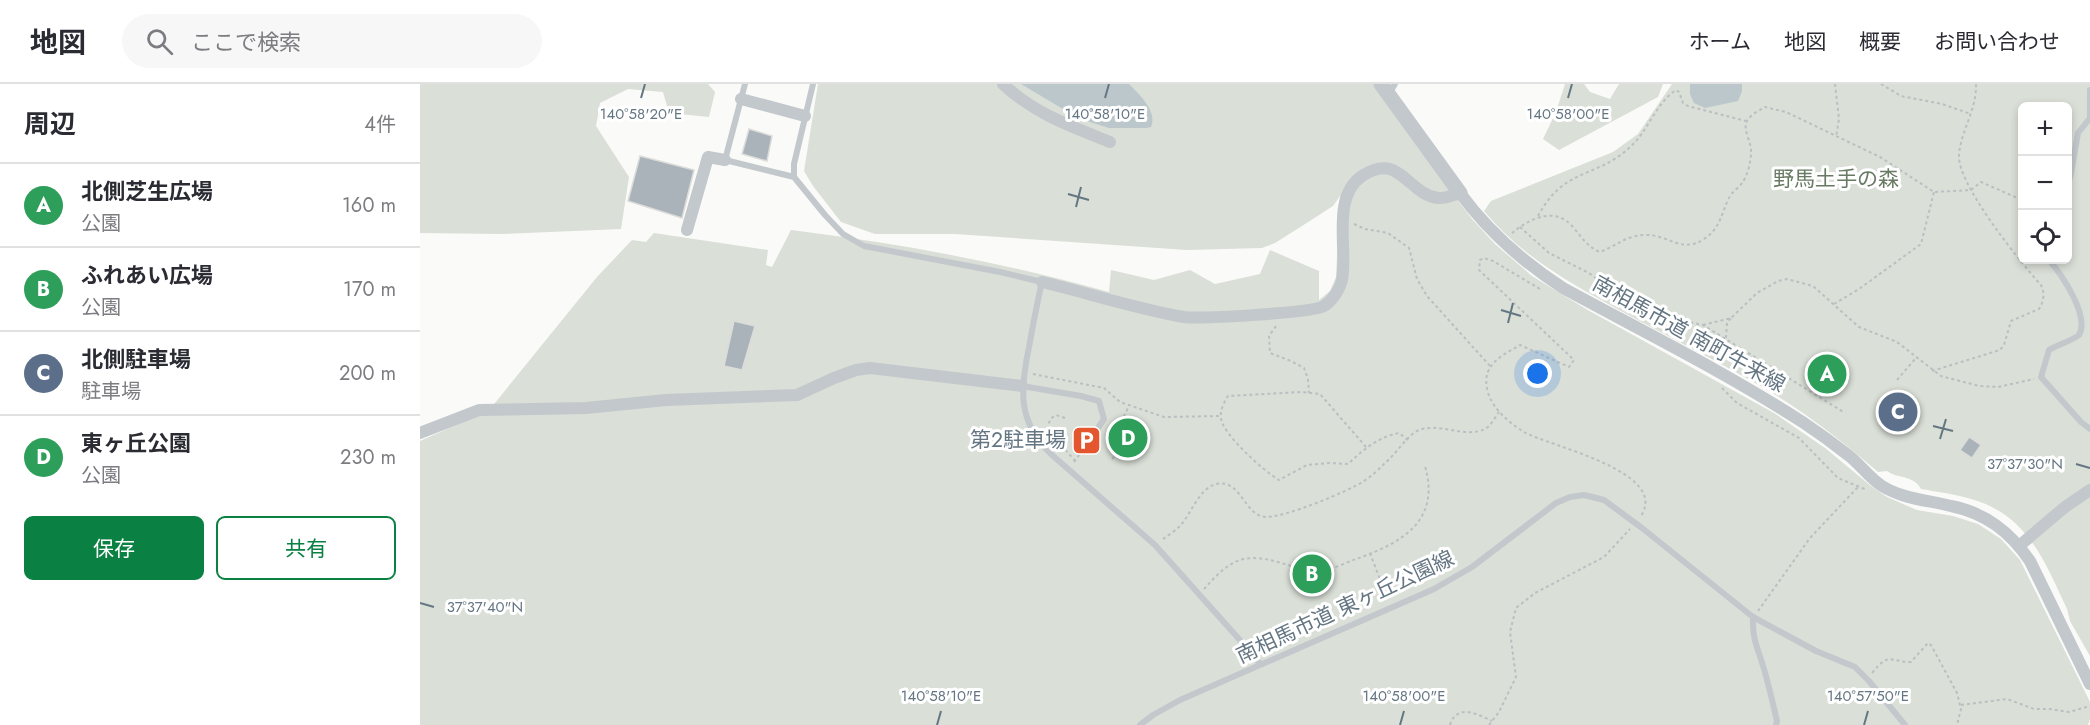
<!DOCTYPE html>
<html lang="ja">
<head>
<meta charset="utf-8">
<style>
  :root { --surface:#fff; --page:#f7f7f7; --text:#2b2b33; --muted:#7c7c81; --line:#e1e1e2; --accent:#0b8043 }
  body { margin:0; font-family:Jost,"Noto Sans JP",sans-serif; background:var(--page); color:var(--text) }
  .controls { position:absolute; right:18px; top:18px; display:grid; overflow:hidden; border-radius:9px; box-shadow:0 3px 9px #0003 }
  .controls button { width:54px; height:54px; display:grid; place-items:center; padding:0; border:0; border-bottom:2px solid var(--line); background:var(--surface); color:var(--text); font:30px sans-serif }
  .you { position:absolute; left:1118px; top:290px; width:21px; height:21px; margin:-15px; border:4px solid #fff; border-radius:50%; background:#1a73e8; box-shadow:0 0 0 9px #1a73e833 }
  .badge { display:grid; place-items:center; width:39px; height:39px; border-radius:50%; background:var(--accent); color:#fff; font-size:20px; font-weight:700 }
  .pin { position:absolute; translate:-50% -50%; border:3px solid #fff; box-shadow:0 2px 6px #0006 }
  .list { margin:0; padding:0; list-style:none }
  h2 { display:flex; justify-content:space-between; align-items:center; height:78px; margin:0; padding:0 24px; font-size:26px }
  h2 small { font-size:20px; font-weight:400; color:var(--muted) }
  .list li { display:grid; grid-template-columns:39px 1fr auto; gap:18px; align-items:center; box-sizing:border-box; height:84px; padding:0 24px; border-top:2px solid var(--line) }
  .list b { display:block; font-size:22px; white-space:nowrap }
  .list p { margin:0; font-size:20px; white-space:nowrap; color:var(--muted) }
  .list em { font-size:20px; font-style:normal; color:var(--muted) }
  .actions { display:flex; gap:12px; padding:18px 24px }
  .actions a { flex:1; padding:14px 0; border:2px solid var(--accent); border-radius:9px; text-align:center; font-size:21px; color:var(--accent) }
  .actions .main { background:var(--accent); color:#fff }
  .icon { flex:none; width:33px; height:33px; fill:none; stroke:currentColor; stroke-width:2; stroke-linecap:round; stroke-linejoin:round }
  .map { position:relative; flex:none; width:1670px; height:641px; overflow:hidden }
  header { display:flex; align-items:center; gap:36px; box-sizing:border-box; height:84px; padding:0 30px; background:var(--surface); border-bottom:2px solid var(--line) }
  header strong { font-size:28px }
  nav { display:flex; gap:33px; margin-inline-start:auto; font-size:21px }
  .search { width:420px; height:54px; background:var(--page); display:flex; align-items:center; gap:15px; box-sizing:border-box; padding:0 21px; border-radius:33px; color:var(--muted); font-size:22px }
  main { display:flex }
  aside { flex:1; background:var(--surface) }
  .map>svg:first-child { display:block }
  .green { fill:#dadfd7; fill-rule:evenodd }
  .water { fill:#bbc7cb }
  .building { fill:#aab3b9; stroke:#dcdcda; stroke-width:1.5 }
  .lines { fill:none; stroke-linecap:round; stroke-linejoin:round }
  .path { stroke:#bbbfc2; stroke-width:2; stroke-dasharray:3 3; stroke-linecap:butt }
  .service { stroke:#c3c8cc; stroke-width:6 }
  .minor { stroke:#c3c8cc; stroke-width:12 }
  .tertiary { stroke:#c3c8cc; stroke-width:15 }
  .ticks { fill:none; stroke:#657683; stroke-width:2 }
  .labels { text-anchor:middle; stroke-width:6; stroke-linejoin:round; paint-order:stroke }
  .park-label { font-size:21px; fill:#687a64; stroke:#fff }
  .street-label { font-size:21px; fill:#657683; stroke:#fff }
  .poi-label { font-size:21px; fill:#657683; stroke:#fff; text-anchor:end }
  .ticks-label { font-size:15px; text-anchor:middle; fill:#657683; stroke:#fff; stroke-width:6; stroke-linejoin:round; paint-order:stroke }
</style>
</head>
<body>
<header>
<strong>地図</strong>
<div class="search"><svg class="icon" aria-label="search" viewBox="0 0 24 24"><circle cx="10" cy="10" r="6"/><path d="M15 15l6 6"/></svg>ここで検索</div>
<nav><a>ホーム</a><a>地図</a><a>概要</a><a>お問い合わせ</a></nav>
</header>
<main>
<aside>
<h2>周辺<small>4件</small></h2>
<ul class="list">
<li><span class="badge" style="background:#2e9e5b">A</span><div><b>北側芝生広場</b><p>公園</p></div><em>160 m</em></li>
<li><span class="badge" style="background:#2e9e5b">B</span><div><b>ふれあい広場</b><p>公園</p></div><em>170 m</em></li>
<li><span class="badge" style="background:#5c6f8a">C</span><div><b>北側駐車場</b><p>駐車場</p></div><em>200 m</em></li>
<li><span class="badge" style="background:#2e9e5b">D</span><div><b>東ヶ丘公園</b><p>公園</p></div><em>230 m</em></li>
</ul>
<div class="actions"><a class="main">保存</a><a>共有</a></div>
</aside>
<div class="map">
<svg width="1670" height="641" viewBox="0 0 1670 641">
  <rect width="100%" height="100%" fill="#fafaf8"/>
  <g class="green">
    <path d="M0 0H288L295 8 289 33 249 29 243 8 208 5 180 19 176 42 209 93 201 145 81 150 0 149Z"/>
    <path d="M398 0H958L1023 97 1052 135 1075 160 1112 192 1166 225 1354 329 1405 364 1451 402 1467 413 1497 426 1533 432 1558 440 1581 455 1600 476 1670 618V635L1668 641H0V357L61 330H66L177 193 212 156 226 158 234 149 348 166 346 181 352 183 371 146C478 159 585 179 689 208L691 186 734 196 770 186 795 200 840 190 850 166 899 187V216L910 207 916 193 920 112 913 122 882 142 855 159 842 164 767 166 535 150H455L421 138 393 102 384 87Z"/>
    <path d="M1145 0H1164L1170 8 1190 15 1199 0H1243L1238 13 1139 66 1123 55 1136 28Z"/>
    <path d="M1252 0H1670V572L1650 537 1647 525C1625 478 1608 431 1551 415 1535 410 1518 408 1501 405 1494 391 1478 395 1467 387L1458 388C1422 357 1385 328 1344 304 1297 277 1247 252 1199 226 1150 199 1100 171 1064 127L1071 117 1193 68 1218 50ZM1602 22H1648V176H1602Z"/>
  </g>
  <g class="water">
    <path d="M601 0H709C719 10 738 28 731 43L726 44H689L670 38 653 31Z"/>
    <path d="M1270 0H1322V7L1318 17 1285 24 1274 19 1270 10Z"/>
  </g>
  <g class="building">
    <path d="M329 45 352 52 347 77 322 70Z"/>
    <path d="M220 72 274 86 262 134 208 117Z"/>
    <path d="M314 237 335 242 322 286 304 282Z"/>
    <path d="M1549 353 1561 361 1552 374 1540 366Z"/>
  </g>
  <g class="lines">
    <g class="path">
      <path d="M1415 0 1419 35 1416 53"/>
      <path d="M1461 0 1481 12 1522 20 1551 30"/>
      <path d="M1118 132C1144 83 1175 95 1209 64 1228 48 1235 20 1256 6L1259 8 1263 19 1268 22 1326 37"/>
      <path d="M934 140 945 145 968 149 989 164 997 195 1007 212 1070 282"/>
      <path d="M1100 143 1129 169 1169 189 1208 217 1236 231 1283 241 1425 329"/>
      <path d="M1092 149C1109 135 1134 122 1152 142 1161 152 1167 163 1180 168 1198 161 1206 151 1227 151 1249 151 1262 170 1284 155 1301 144 1301 129 1310 112 1313 107 1319 104 1322 99 1328 91 1331 77 1331 68 1332 59 1322 45 1327 37 1331 30 1339 27 1345 23L1366 28 1460 73 1514 108 1551 106 1561 98 1602 116"/>
      <path d="M1120 205 1073 177 1064 174 1060 176 1059 186 1154 276 1149 283 1100 261C1083 271 1062 280 1067 304 1070 323 1088 338 1104 348 1128 362 1250 387 1221 432"/>
      <path d="M1414 220 1439 205 1501 160 1514 108"/>
      <path d="M1283 241 1311 234 1337 209 1358 197 1367 195 1393 202 1439 243 1477 258 1521 292 1559 302 1578 303 1614 295"/>
      <path d="M856 242 849 252 850 269 871 277 884 284 888 295 889 309"/>
      <path d="M1306 254 1307 239 1311 234"/>
      <path d="M1512 287 1580 266 1584 261 1591 237 1619 225C1624 217 1625 209 1621 201 1600 178 1538 101 1539 72 1540 48 1557 26 1556 0"/>
      <path d="M613 290 684 304 700 318 744 333 800 332"/>
      <path d="M1477 296 1495 275"/>
      <path d="M1302 304 1317 319 1379 354 1418 394 1447 406"/>
      <path d="M645 334 636 331C630 334 628 339 628 346L657 379"/>
      <path d="M946 363 900 310 881 308 808 312C804 318 800 326 801 334 802 350 845 388 859 396L887 381 909 379 928 380C943 366 958 353 979 349L988 356"/>
      <path d="M692 375 702 364 698 344 709 322"/>
      <path d="M654 378 665 363"/>
      <path d="M743 455C749 451 756 446 761 441 771 429 780 404 796 400 821 394 824 432 846 433 866 433 927 408 944 397 952 392 959 385 965 379 975 371 987 352 997 347 1018 337 1045 355 1065 345 1071 342 1075 333 1079 328"/>
      <path d="M950 469 967 514"/>
      <path d="M784 505C795 493 808 478 824 475 851 470 874 488 901 486 912 486 925 479 936 475 981 459 1021 438 1005 382"/>
      <path d="M1338 527 1390 454 1438 403"/>
      <path d="M1452 589C1470 567 1469 578 1491 578L1508 559 1511 561 1537 609 1541 625 1537 641"/>
      <path d="M1541 621 1587 615 1614 625H1630L1649 628 1670 622"/>
      <path d="M1030 641C1037 619 1057 630 1072 637"/>
      <path d="M1069 641 1079 628 1096 593 1090 548 1096 524 1115 509 1184 473 1210 445"/>
    </g>
    <g class="service">
      <path d="M325 0 305 76 374 93 405 131 423 150 444 162 580 188 622 198C617 219 613 241 609 263 600 306 597 338 632 371L735 461 827 564 840 580"/>
      <path d="M969 10 975 0"/>
      <path d="M374 93V80L393 0"/>
      <path d="M1648 101 1651 89 1658 49 1670 34V6"/>
      <path d="M1629 176C1642 191 1670 232 1659 251 1650 258 1638 260 1629 266L1621 293 1661 338 1670 345"/>
      <path d="M602 302 661 312 679 317 684 335 670 356"/>
      <path d="M1333 533C1332 556 1338 564 1344 585 1349 602 1353 620 1357 637L1356 641"/>
      <path d="M720 641 733 631 760 616 1014 505 1052 483 1136 419 1150 413 1164 411 1184 416 1222 444 1333 533 1396 567 1435 583 1449 597 1485 641"/>
    </g>
    <g class="minor">
      <path d="M583 0C615 30 650 42 690 58"/>
      <path d="M321 15 385 32"/>
      <path d="M267 146 288 73 305 76"/>
      <path d="M622 198C668 209 717 225 764 233 780 235 893 229 904 222 912 217 920 205 922 196 928 165 911 113 942 92 980 67 987 110 1018 114 1025 115 1033 111 1040 109 1068 147 1103 178 1143 204 1224 248 1307 289 1384 339 1399 349 1414 360 1428 371 1440 380 1449 394 1462 402 1483 415 1507 416 1531 422 1566 429 1590 448 1610 477L1670 600"/>
      <path d="M0 349 59 326 166 324 246 316 377 311 414 294 436 286 450 284 602 302"/>
      <path d="M1599 462 1645 423 1670 406"/>
    </g>
    <path class="tertiary" d="M961 0 1040 109"/>
  </g>
  <path class="ticks" d="M221 14 225 0M685 14 689 0M1148 14 1152 0M648 110 669 116M656 123 661 103M1081 226 1101 232M1088 239 1093 219M1513 342 1533 347M1520 355 1526 335M1656 380 1670 384M0 519 14 523M517 641 521 627M980 641 984 627M1444 641 1448 627"/>
  <defs>
    <symbol id="parking-square" viewBox="-11 -11 22 22"><rect x="-9" y="-9" width="18" height="18" rx="4" fill="#e4572e" stroke="#fff"/><path d="M-3.5-5.5H1a3.5 3.5 0 0 1 0 7H-1V5.5H-3.5ZM-1-3.4V-.6H.8a1.4 1.4 0 0 0 0-2.8Z" fill="#fff"/></symbol>
  </defs>
  <g fill-rule="evenodd">
    <use href="#parking-square" x="650" y="340" width="33" height="33"/>
  </g>
  <g class="labels">
    <g class="park-label">
      <text x="1416" y="102">野馬土手の森</text>
    </g>
    <g class="street-label">
      <text transform="translate(1269 250) rotate(29)" y="7">南相馬市道 南町牛来線</text>
      <text transform="translate(925 523) rotate(-25)" y="7">南相馬市道 東ヶ丘公園線</text>
    </g>
    <g class="poi-label">
      <text x="646" y="363">第2駐車場</text>
    </g>
  </g>
  <g class="ticks-label">
    <text x="221" y="35">140°58'20"E</text>
    <text x="685" y="35">140°58'10"E</text>
    <text x="1148" y="35">140°58'00"E</text>
    <text x="1605" y="385">37°37'30"N</text>
    <text x="65" y="528">37°37'40"N</text>
    <text x="521" y="617">140°58'10"E</text>
    <text x="984" y="617">140°58'00"E</text>
    <text x="1448" y="617">140°57'50"E</text>
  </g>
</svg>
<div class="controls">
<button>+</button>
<button>−</button>
<button><svg class="icon" aria-label="locate" viewBox="0 0 24 24"><circle cx="12" cy="12" r="6"/><path d="M12 2v4M12 18v4M2 12h4M18 12h4"/></svg></button>
</div>
<div class="you"></div>
<div class="pin badge" style="left:1407px;top:290px;background:#2e9e5b">A</div>
<div class="pin badge" style="left:892px;top:490px;background:#2e9e5b">B</div>
<div class="pin badge" style="left:1478px;top:328px;background:#5c6f8a">C</div>
<div class="pin badge" style="left:708px;top:354px;background:#2e9e5b">D</div>
</div>
</main>
</body>
</html>
